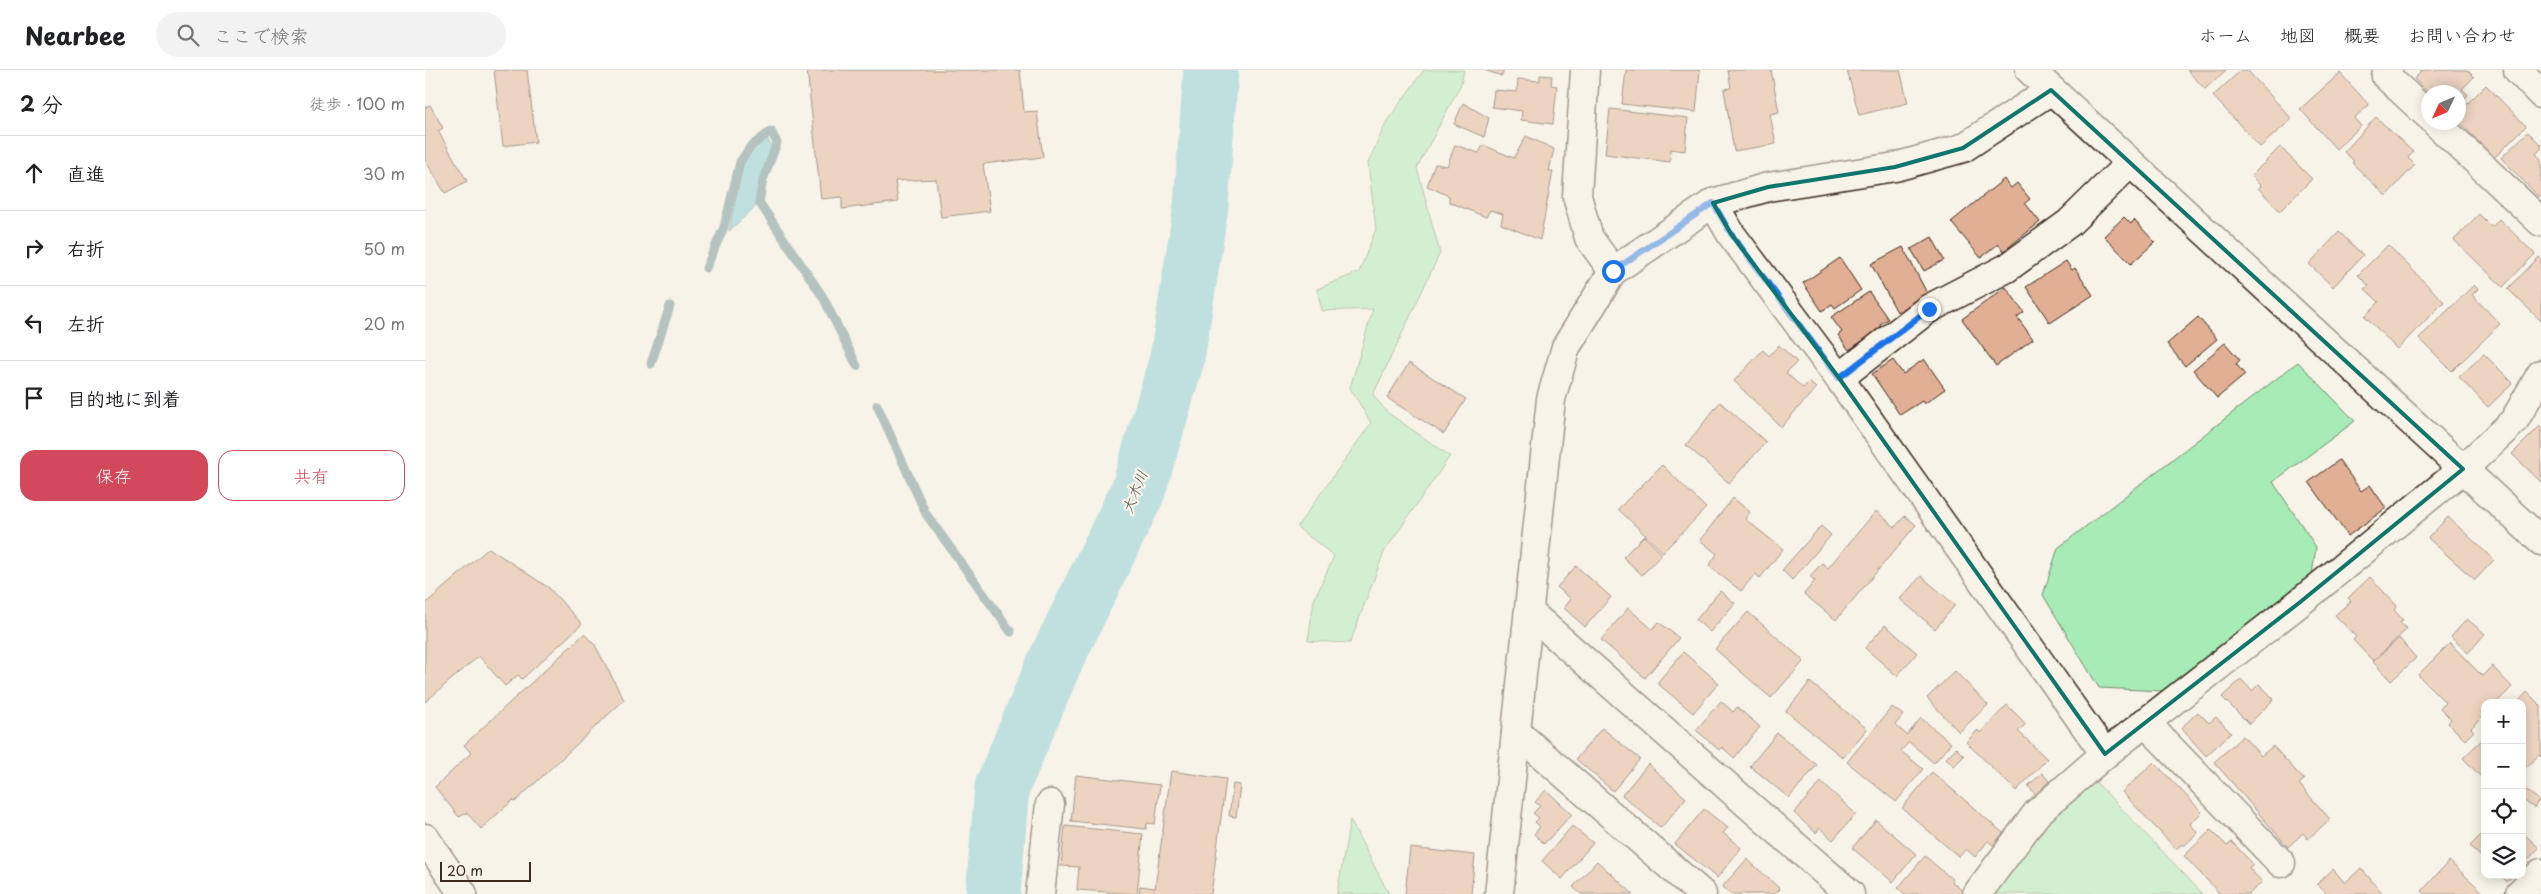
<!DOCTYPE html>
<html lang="ja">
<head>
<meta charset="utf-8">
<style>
  :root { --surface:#fff; --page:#f2f2f2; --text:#202124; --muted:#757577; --line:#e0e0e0; --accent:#d1495b }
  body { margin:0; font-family:"Playpen Sans","Klee One",sans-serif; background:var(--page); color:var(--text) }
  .controls { position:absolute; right:15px; bottom:15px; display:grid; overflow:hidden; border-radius:10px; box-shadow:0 2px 12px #0003 }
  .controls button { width:45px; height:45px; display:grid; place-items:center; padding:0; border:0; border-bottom:1px solid var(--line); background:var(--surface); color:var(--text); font:25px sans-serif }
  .compass { position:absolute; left:1996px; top:15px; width:45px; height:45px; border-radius:50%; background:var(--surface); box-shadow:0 2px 12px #0003; rotate:226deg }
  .scale { position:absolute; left:15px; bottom:12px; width:91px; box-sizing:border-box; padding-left:5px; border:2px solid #3b2a1e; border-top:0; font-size:14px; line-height:18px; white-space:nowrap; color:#3b2a1e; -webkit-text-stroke:4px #f7f3e8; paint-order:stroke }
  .stop { position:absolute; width:15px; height:15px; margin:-11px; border:4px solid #1a73e8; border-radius:50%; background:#fff }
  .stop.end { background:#1a73e8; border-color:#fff; box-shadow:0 1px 5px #0008 }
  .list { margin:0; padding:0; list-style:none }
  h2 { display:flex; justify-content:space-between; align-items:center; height:65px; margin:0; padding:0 20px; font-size:21px }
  h2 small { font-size:16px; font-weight:400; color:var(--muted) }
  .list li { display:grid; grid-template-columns:32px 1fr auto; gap:15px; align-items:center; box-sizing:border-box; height:75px; padding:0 20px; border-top:1px solid var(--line) }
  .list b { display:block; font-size:19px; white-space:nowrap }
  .list em { font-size:16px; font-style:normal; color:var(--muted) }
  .actions { display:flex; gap:10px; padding:15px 20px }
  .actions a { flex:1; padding:11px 0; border:1px solid var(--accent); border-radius:15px; text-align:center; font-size:18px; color:var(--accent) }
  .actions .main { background:var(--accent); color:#fff }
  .icon { flex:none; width:28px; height:28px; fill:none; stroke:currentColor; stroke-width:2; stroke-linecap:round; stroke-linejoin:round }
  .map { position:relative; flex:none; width:2116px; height:824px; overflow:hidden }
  header { display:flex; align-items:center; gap:30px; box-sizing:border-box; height:70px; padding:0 25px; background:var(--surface); border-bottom:1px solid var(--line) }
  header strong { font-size:24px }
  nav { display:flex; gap:28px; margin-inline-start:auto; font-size:18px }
  .search { width:350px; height:45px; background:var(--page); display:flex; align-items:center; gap:12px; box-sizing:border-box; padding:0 18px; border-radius:28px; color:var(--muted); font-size:19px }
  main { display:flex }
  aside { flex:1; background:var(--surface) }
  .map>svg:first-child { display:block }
  .green { fill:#a7ecb7; stroke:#718b6a }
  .water { fill:#7ccbd8; stroke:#628b8e }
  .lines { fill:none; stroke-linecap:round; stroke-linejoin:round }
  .stream { stroke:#628b8e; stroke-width:9 }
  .river { stroke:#7ccbd8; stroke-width:55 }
  .building { fill:#e1af93; stroke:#3b2a1e }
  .minor-casing { stroke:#3b2a1e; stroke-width:31 }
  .minor { stroke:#f7f3e8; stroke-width:28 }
  .route { stroke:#1a73e8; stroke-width:6 }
  .marked { fill:none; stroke:#0f766e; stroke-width:4; stroke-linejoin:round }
  .labels { text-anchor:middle; stroke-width:4.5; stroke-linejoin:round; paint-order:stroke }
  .water-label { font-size:15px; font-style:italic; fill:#4b524c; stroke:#f7f3e8 }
</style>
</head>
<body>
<header>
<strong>Nearbee</strong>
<div class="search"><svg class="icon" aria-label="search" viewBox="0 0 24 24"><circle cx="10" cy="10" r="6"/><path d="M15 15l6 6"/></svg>ここで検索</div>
<nav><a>ホーム</a><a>地図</a><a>概要</a><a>お問い合わせ</a></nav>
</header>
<main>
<aside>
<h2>2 分<small>徒歩 · 100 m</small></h2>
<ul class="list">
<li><svg class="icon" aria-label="ahead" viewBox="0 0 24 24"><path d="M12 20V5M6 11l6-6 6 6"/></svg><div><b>直進</b></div><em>30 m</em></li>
<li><svg class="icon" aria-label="right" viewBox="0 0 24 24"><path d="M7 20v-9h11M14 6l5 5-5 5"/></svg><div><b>右折</b></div><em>50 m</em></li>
<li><svg class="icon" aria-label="left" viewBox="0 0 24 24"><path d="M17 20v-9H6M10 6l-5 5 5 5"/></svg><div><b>左折</b></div><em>20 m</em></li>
<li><svg class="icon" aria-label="arrive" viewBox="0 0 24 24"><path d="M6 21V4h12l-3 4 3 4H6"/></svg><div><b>目的地に到着</b></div></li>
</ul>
<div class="actions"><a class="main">保存</a><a>共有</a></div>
</aside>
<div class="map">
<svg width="2116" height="824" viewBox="0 0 2116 824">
  <rect width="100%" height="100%" fill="#f7f3e8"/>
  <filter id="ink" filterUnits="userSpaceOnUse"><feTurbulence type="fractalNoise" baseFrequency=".02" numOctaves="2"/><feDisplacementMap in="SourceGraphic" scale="10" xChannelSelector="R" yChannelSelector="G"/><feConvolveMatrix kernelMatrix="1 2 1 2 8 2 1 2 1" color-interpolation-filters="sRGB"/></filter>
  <g filter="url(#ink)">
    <g class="green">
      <path d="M999 0H1039L1036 14 992 98 1015 183 948 325 963 343 1025 386 959 482 925 573 883 571 889 530 909 486 872 457 946 353 925 318 948 239 897 241 892 219 934 202 951 159 943 93 962 51Z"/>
      <path d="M1873 292 1930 351 1848 412 1891 477 1887 505 1739 621 1674 618 1618 525 1633 478Z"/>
      <path d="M1669 710 1778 824H1570L1626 746Z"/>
      <path d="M925 750 964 824H912Z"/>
    </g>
    <path class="water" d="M341 65 346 77 331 136 304 161 319 91Z"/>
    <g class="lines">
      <g class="stream">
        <path d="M281 198 299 157 315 92 325 77 346 61 352 73 338 110 334 132 398 227 432 296"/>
        <path d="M226 294 245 236"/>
        <path d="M452 335 501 444 586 562"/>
      </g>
      <path class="river" d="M568 824 577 717 629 594 713 421 752 289 776 136 786 0"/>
    </g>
    <g class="building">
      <path d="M69 0H102L111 72 78 76Z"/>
      <path d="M382 0H595L599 42 612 41 618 87 558 94 565 141 516 147 511 109 470 111 473 132 417 139V127L396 129Z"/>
      <path d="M1059 0H1079L1077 6Z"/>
      <path d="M1201 0H1275L1271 42 1197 34Z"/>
      <path d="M1303 0H1346L1354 42 1345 44 1351 74 1309 81 1299 19 1306 18Z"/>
      <path d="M1422 0H1475L1483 33 1434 45Z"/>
      <path d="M1762 0H1801L1780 19Z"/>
      <path d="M1816 0H1822L1867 49 1835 77 1788 26Z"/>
      <path d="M1993 0H2042L2049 7 2037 19 2043 25 2034 34V22L2004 24 1989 9 1996 2Z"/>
      <path d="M1915 3 1944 35 1929 48 1936 56 1911 79 1875 39Z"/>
      <path d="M1115 5 1127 6 1126 15 1132 16 1128 54 1096 50 1097 41 1067 37 1069 20 1092 22 1093 9 1115 11Z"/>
      <path d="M2061 15 2101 56 2069 88 2034 51V42Z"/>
      <path d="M1038 33 1064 48 1059 67 1029 54Z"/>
      <path d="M5 35 18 58 13 61 42 111 20 123 0 90V37Z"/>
      <path d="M1185 39 1263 48 1260 81 1246 79 1245 92 1180 84Z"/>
      <path d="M1951 47 1988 82 1983 88 1990 95 1961 126 1927 93 1929 91 1919 82Z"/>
      <path d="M2103 62 2116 75V79L2111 84 2116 89V125L2114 127 2076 88Z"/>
      <path d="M1101 66 1129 79 1124 101H1128L1115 170 1076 154 1078 144 1065 140 1061 147 1024 132V126L1002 116 1010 94 1022 96 1030 75 1054 83 1058 75 1089 88Z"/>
      <path d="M1855 77 1887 109 1855 141 1833 118 1836 116 1826 106Z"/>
      <path d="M1579 109 1586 118 1592 113 1605 129 1600 133 1615 152 1579 181 1573 174 1556 188 1526 152Z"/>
      <path d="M2054 144 2067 157 2074 149 2110 184 2078 217 2029 170Z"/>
      <path d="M1699 147 1706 154 1709 150 1730 172 1706 194 1679 166Z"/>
      <path d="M1914 162 1938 185 1908 217 1884 194Z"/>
      <path d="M1507 167 1519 190 1499 201 1486 179Z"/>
      <path d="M1963 175 2019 232 1972 279 1940 246 1954 232 1940 219 1944 216 1933 205Z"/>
      <path d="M1478 177 1504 227 1472 242 1446 194Z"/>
      <path d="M2114 187 2116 189V251L2083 219Z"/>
      <path d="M1415 188 1436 220 1410 238 1407 234 1397 241 1378 213Z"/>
      <path d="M1641 191 1647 200 1650 198 1668 225 1625 253 1601 217Z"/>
      <path d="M2049 215 2053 219 2047 225 2075 254 2027 301 1994 268Z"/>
      <path d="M1581 217 1599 242 1592 247 1608 269 1571 296 1537 249Z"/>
      <path d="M1444 222 1463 249 1455 254 1457 258 1424 280 1413 265 1417 262 1406 247Z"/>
      <path d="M1773 247 1792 269 1760 296 1742 274Z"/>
      <path d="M1800 273 1815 290 1811 294 1820 305 1792 328 1768 300Z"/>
      <path d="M1354 275 1372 292 1361 303 1378 318 1384 312 1391 318 1356 357 1309 311 1338 280 1344 286Z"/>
      <path d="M2059 284 2088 313 2063 337 2034 307Z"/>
      <path d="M1499 289 1520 319 1499 334 1497 331 1475 345 1447 304 1468 290 1478 304Z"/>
      <path d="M984 293 1041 329 1019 364 962 328Z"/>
      <path d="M1295 332 1341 372 1304 413 1261 375Z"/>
      <path d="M2115 356 2116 357V412L2087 384Z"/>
      <path d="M1914 390 1936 421 1945 415 1961 438 1923 466 1884 412Z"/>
      <path d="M1237 395 1281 438 1238 482 1193 439Z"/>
      <path d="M1308 428 1325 442 1320 449 1358 479 1335 508 1330 504 1316 521 1284 496 1292 484 1275 470Z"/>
      <path d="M1451 441 1470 457 1480 446 1491 455 1411 550 1379 524 1390 511 1385 506 1397 493 1403 498Z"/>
      <path d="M2023 447 2069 490 2050 510 2003 468Z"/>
      <path d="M1396 456 1406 465 1367 510 1357 500Z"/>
      <path d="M1219 466 1237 484 1217 505 1198 487Z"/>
      <path d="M64 478 124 518 157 554 97 609 93 605 80 616 54 586 0 632V534Z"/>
      <path d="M1151 496 1186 527 1160 557 1139 538 1146 529 1132 517Z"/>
      <path d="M1496 506 1530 535 1510 559 1475 529Z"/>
      <path d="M1945 507 1972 536 1969 540 1978 550 1975 553 1982 559 1948 591 1928 570 1931 567 1910 545 1926 531 1923 528Z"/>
      <path d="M1295 521 1310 533 1285 562 1271 550Z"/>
      <path d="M1203 538 1227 559 1234 552 1254 568 1220 608 1176 570Z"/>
      <path d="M1323 542 1379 591 1346 628 1290 579Z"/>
      <path d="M2042 549 2060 564 2043 583 2026 567Z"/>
      <path d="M1460 555 1492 583 1472 606 1440 578Z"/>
      <path d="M159 564 170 575 199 630 90 732 88 730 56 759 42 743 34 747 10 717 46 683 39 675Z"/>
      <path d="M1974 568 1991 588 1966 611 1948 592Z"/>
      <path d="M2025 573 2057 606 2067 596 2087 617 2071 633H2060V644L2046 658 2049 661 2040 670 2023 653 2026 649 2015 638 2021 633 1993 605Z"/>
      <path d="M1258 582 1294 613 1268 643 1232 613Z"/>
      <path d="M1530 601 1563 635 1534 662 1502 628Z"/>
      <path d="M1816 609 1827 621 1834 614 1849 629 1824 654 1797 627Z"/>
      <path d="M1385 612 1442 659 1418 688 1361 641Z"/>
      <path d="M2102 622 2116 636V687L2114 685 2097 701V633H2092Z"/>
      <path d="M1296 631 1308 642 1312 637 1335 657 1309 688 1297 677 1294 680 1271 660Z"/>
      <path d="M1582 635 1601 654 1593 661 1622 689 1591 721 1541 672 1553 660 1555 663Z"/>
      <path d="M1467 637 1478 645 1470 655 1482 665 1496 648 1526 673 1509 693 1484 672 1476 681 1498 699 1471 732 1422 692Z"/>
      <path d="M1773 642 1784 653 1791 647 1806 663 1781 686 1756 658Z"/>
      <path d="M1177 658 1215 689 1188 721 1151 689Z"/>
      <path d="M1352 663 1392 695 1364 728 1325 696Z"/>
      <path d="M1818 666 1836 686 1848 676 1879 710 1874 714 1905 749 1883 769 1878 763 1863 777 1789 692Z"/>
      <path d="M2060 667V711L2038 688Z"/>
      <path d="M1531 678 1539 686 1529 696 1521 688Z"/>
      <path d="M1729 692 1777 742 1765 754 1773 763 1759 776 1757 774 1751 779 1697 722Z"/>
      <path d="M1223 694 1261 728 1236 758 1197 725Z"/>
      <path d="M746 701 801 709 786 824H714L715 816 730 818Z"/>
      <path d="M1507 702 1578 763 1568 775 1563 771 1550 787 1541 779 1534 787 1477 738Z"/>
      <path d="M1617 703 1624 711 1611 725 1603 716Z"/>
      <path d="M651 705 735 715 730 754 722 753 721 759 646 751Z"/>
      <path d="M1396 712 1431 744 1408 770 1395 758 1391 763 1369 743Z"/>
      <path d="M808 714 815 715 811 747 804 746Z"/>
      <path d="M2100 719 2114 730 2109 738 2097 729Z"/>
      <path d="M1121 720 1147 744 1119 774 1109 764 1115 757 1110 752 1114 748 1108 743 1115 736 1110 732Z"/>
      <path d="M1279 739 1303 758 1298 763 1316 778 1292 808 1250 774Z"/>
      <path d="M1451 750 1491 784 1468 812 1427 778Z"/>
      <path d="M640 756 718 764 712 824 652 820 654 797 636 796Z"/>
      <path d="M1147 756 1168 773 1137 809 1117 791Z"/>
      <path d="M1786 760 1802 776 1807 772 1828 794 1824 798 1837 812 1824 824H1795L1759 786Z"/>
      <path d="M2060 761V791L2045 776Z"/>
      <path d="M2097 762 2114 778 2097 796Z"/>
      <path d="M985 778 1050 785 1046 824H980Z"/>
      <path d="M1500 786 1528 810 1527 812 1539 822 1538 824H1480L1473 818Z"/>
      <path d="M1322 789 1355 819 1350 824H1305L1297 817Z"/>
      <path d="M1172 791 1208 824H1156L1148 817Z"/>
      <path d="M2024 791 2060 824H2001L1997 821Z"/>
      <path d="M1936 798 1958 824H1902L1892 814 1908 799 1920 813Z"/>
      <path d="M2075 805H2088L2082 812Z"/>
    </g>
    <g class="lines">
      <defs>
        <g id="minor">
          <path d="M1160 0 1152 126 1164 168 1188 201"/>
          <path d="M1605 0 2116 471"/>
          <path d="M1963 0 1961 6 2004 46"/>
          <path d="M2093 0 2116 24"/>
          <path d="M2010 52 2116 152"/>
          <path d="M1288 133 1306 164 1414 308 1680 684"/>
          <path d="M1414 308 1503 239 1582 198 1644 153 1705 93"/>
          <path d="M1104 542 1425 824"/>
          <path d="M1720 652 1856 793"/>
          <path d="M1091 662 1277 824"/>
          <path d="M0 768 38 824"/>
          <path d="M615 824 625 734"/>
          <path d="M1074 824 1126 329 1141 277 1188 201 1288 133 1343 117 1470 97 1538 78 1626 20"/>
          <path d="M1552 824 1612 743 1680 684 1874 533 2038 399 2089 351 2116 304"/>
          <path d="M2095 824 2116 803"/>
        </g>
      </defs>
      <use href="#minor" class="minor-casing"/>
      <use href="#minor" class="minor"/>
    </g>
  </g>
  <g class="lines" filter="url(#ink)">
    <path class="route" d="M1188 201 1288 133 1306 164 1414 308 1504 239"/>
  </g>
  <path d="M0 0H2116V824H0ZM1626 20 2038 399 1874 533 1680 684 1414 308 1306 164 1288 133 1343 117 1470 97 1538 78Z" fill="#f7f3e8" fill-opacity=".55" fill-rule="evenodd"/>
  <path class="marked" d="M1626 20 2038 399 1874 533 1680 684 1414 308 1306 164 1288 133 1343 117 1470 97 1538 78Z"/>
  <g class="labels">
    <g class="water-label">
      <text transform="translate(710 422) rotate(-68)" y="5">大木川</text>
    </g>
  </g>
</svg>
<div class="controls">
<button>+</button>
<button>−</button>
<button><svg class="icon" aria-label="locate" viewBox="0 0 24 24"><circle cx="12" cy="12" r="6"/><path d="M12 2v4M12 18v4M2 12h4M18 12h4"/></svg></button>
<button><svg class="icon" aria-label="layers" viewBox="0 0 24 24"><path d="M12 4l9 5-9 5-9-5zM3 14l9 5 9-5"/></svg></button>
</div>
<svg class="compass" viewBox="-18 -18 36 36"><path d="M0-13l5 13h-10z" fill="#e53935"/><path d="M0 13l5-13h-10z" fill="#757577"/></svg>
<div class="scale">20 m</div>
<div class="stop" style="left:1188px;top:201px"></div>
<div class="stop end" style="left:1504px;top:239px"></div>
</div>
</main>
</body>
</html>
